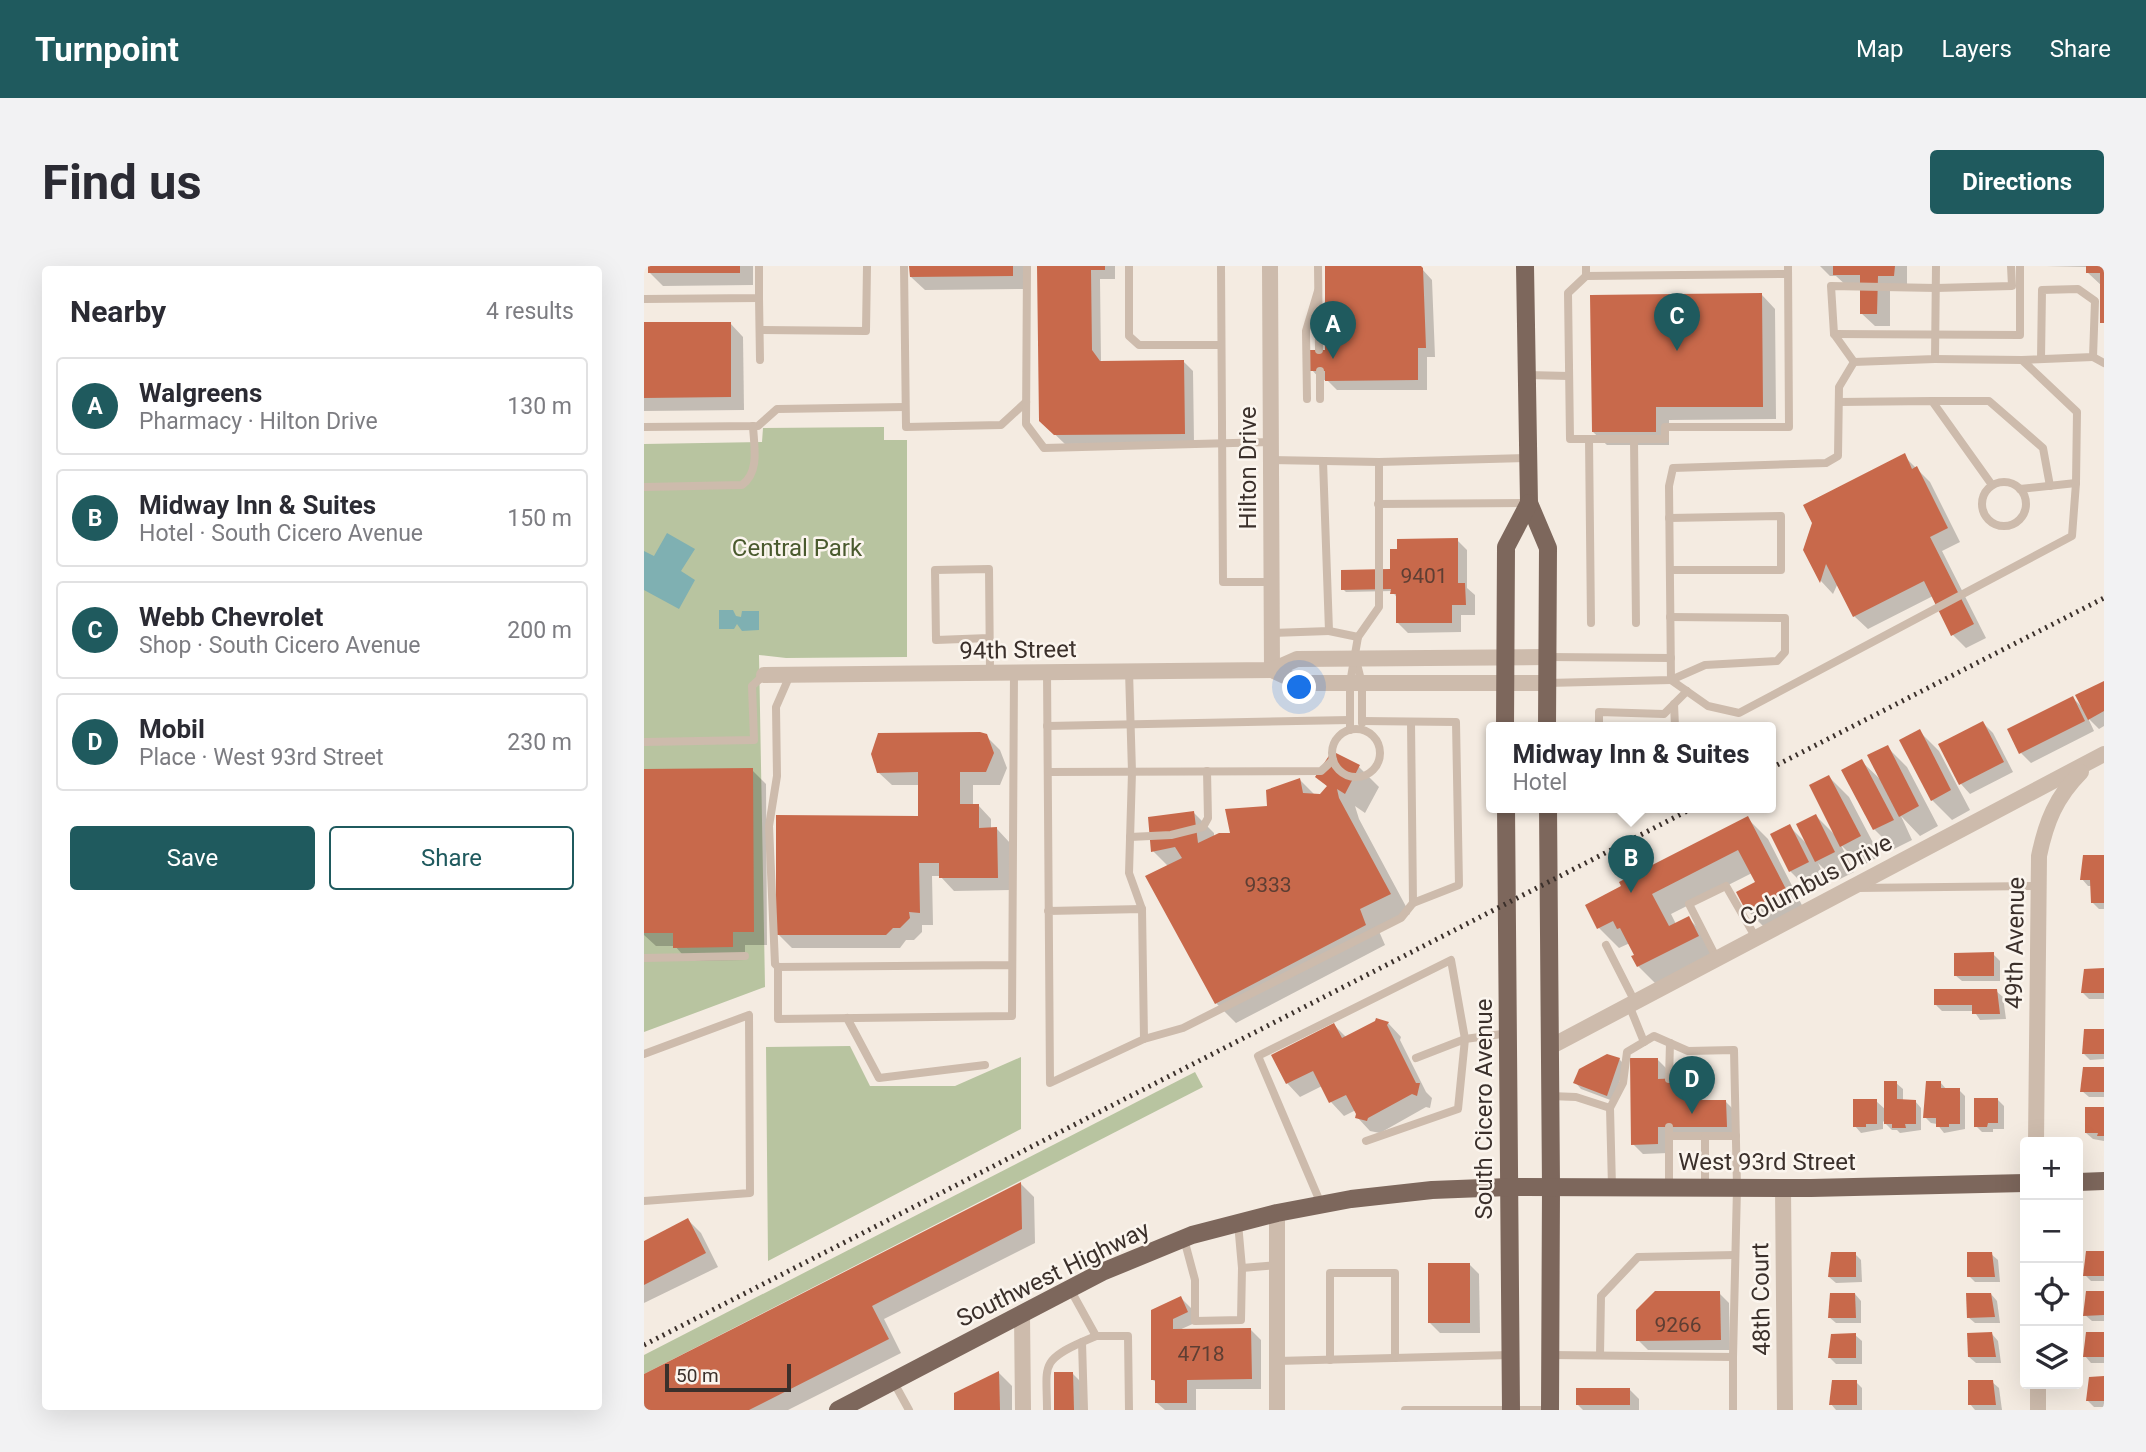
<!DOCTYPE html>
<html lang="en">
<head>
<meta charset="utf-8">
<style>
  :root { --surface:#fff; --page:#f2f2f3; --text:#2b2b33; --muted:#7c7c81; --line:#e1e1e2; --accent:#1f5a5e }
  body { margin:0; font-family:Roboto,sans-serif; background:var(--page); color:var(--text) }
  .controls { position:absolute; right:21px; bottom:21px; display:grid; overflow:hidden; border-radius:7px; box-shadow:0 7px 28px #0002 }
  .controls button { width:63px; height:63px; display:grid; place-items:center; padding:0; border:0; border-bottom:2px solid var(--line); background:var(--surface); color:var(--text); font:35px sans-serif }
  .scale { position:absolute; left:21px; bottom:18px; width:126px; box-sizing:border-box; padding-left:7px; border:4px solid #3b302b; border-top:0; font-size:19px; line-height:24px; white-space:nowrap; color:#3b302b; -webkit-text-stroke:5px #fbf5ee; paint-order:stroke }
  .you { position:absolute; left:656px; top:422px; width:24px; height:24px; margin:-18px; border:5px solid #fff; border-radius:50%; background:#1a73e8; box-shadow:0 0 0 10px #1a73e833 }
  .badge { display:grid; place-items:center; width:46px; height:46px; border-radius:50%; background:var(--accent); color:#fff; font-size:23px; font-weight:700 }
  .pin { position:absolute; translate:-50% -58px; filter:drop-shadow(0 2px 4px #0008) }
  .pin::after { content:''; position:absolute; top:37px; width:24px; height:21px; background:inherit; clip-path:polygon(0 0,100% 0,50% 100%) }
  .popup { position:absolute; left:842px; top:456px; width:290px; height:91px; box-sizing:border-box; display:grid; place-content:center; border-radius:7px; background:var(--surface); filter:drop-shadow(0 2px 5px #0005); font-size:23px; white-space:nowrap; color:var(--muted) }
  .popup b { font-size:26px; color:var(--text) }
  .popup::after { content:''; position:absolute; left:50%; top:100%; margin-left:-14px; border:14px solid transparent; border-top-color:var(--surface) }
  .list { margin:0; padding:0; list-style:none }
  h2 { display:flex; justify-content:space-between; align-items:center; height:91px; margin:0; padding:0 28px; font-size:30px }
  h2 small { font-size:23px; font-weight:400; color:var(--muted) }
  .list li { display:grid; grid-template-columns:46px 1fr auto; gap:21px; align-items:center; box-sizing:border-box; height:98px; margin:0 14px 14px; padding:0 14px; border:2px solid var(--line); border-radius:7px }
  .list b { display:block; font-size:26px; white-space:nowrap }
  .list p { margin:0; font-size:23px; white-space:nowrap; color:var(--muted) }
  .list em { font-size:23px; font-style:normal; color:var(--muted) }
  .actions { display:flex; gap:14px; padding:21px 28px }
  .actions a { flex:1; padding:16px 0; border:2px solid var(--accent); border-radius:7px; text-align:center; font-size:24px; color:var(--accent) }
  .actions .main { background:var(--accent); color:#fff }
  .icon { flex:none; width:38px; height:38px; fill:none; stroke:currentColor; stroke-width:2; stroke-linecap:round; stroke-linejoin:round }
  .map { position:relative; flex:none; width:1460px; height:1144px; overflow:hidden; border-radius:7px }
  header { display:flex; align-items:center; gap:42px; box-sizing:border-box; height:98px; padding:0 35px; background:var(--accent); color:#fff }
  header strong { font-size:33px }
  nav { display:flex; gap:38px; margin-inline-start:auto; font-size:24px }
  .intro { display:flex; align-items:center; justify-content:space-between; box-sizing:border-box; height:168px; padding:0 42px }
  h1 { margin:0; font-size:49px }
  .button { padding:18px 32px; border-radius:7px; background:var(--accent); color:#fff; font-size:24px; font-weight:700 }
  main { display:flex; gap:42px; padding:0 42px }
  aside { flex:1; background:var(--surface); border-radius:7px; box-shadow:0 7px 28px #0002 }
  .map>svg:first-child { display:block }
  .green { fill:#b8c4a0 }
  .water { fill:#7fb0b2 }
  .shadow { fill:#0003 }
  .building { fill:#c8694b }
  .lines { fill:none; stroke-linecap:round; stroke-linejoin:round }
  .service { stroke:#cdbbac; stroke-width:8 }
  .minor { stroke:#cdbbac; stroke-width:16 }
  .primary { stroke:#7d675c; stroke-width:18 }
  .rail { stroke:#3b302b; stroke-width:5; stroke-dasharray:2 5; stroke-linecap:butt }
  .labels { text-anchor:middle; stroke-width:5; stroke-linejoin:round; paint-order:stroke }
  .number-label { font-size:21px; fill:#5e3e33 }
  .street-label { font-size:24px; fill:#3b302b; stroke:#fbf5ee }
  .park-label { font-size:24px; fill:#4a5a2e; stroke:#fbf5ee }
</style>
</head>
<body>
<header>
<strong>Turnpoint</strong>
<nav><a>Map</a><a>Layers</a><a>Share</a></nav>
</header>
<div class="intro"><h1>Find us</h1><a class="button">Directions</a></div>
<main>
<aside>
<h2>Nearby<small>4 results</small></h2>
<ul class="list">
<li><span class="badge">A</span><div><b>Walgreens</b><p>Pharmacy · Hilton Drive</p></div><em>130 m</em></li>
<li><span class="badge">B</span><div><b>Midway Inn &amp; Suites</b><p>Hotel · South Cicero Avenue</p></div><em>150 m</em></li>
<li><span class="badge">C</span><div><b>Webb Chevrolet</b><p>Shop · South Cicero Avenue</p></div><em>200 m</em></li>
<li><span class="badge">D</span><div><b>Mobil</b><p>Place · West 93rd Street</p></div><em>230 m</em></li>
</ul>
<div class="actions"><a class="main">Save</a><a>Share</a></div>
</aside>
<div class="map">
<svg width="1460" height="1144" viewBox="0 0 1460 1144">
  <rect width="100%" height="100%" fill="#f4ebe1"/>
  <g class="green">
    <path d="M240 161V174H263V391L142 392 115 389 121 721 0 766V178L118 176 119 162Z"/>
    <path d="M206 780 226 820H311L377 791V863L124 995 122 781Z"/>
    <path d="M551 806 559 821 0 1108V1089Z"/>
  </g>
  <g class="water">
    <path d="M23 267 51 283 37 305 51 314 35 343 0 324V285L10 290Z"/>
    <path d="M75 344H89L92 350 97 351 98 345H115V364L98 365 93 358 90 363H75Z"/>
  </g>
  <g class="shadow">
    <path d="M6 0H109V19L19 20 6 7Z"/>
    <path d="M267 0H382V23L281 24 267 11Z"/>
    <path d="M395 0H471V13H456L457 96 539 95 549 105 550 177 421 178 396 154Z"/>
    <path d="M1176 0H1263V23H1246V60H1231L1217 47V22L1204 21 1192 10H1186Z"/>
    <path d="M1402 0H1460V58L1458 20 1443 6V1Z"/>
    <path d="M778 3 788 14 791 91H783V124H693L683 114H677L668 104 683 86Z"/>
    <path d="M1118 29 1131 43 1132 153 1025 154V179H963L949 166Z"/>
    <path d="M86 57 99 71 100 144 0 145V58Z"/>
    <path d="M1260 190 1286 216 1316 276 1298 285 1342 372 1322 382 1309 369 1289 330 1224 363 1210 350 1194 317 1189 328 1177 315 1161 284Z"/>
    <path d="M813 274 823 284V322L831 329V349H817V366L764 367 754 357V333L748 325 702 326 699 323 748 304Z"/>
    <path d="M1460 417V460L1455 463 1444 452 1450 465 1387 497 1377 487 1429 432 1440 443Z"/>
    <path d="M1339 457 1349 467 1369 506 1326 528 1317 518Z"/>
    <path d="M1275 465 1295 485 1326 544 1308 554 1288 534Z"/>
    <path d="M342 470 356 484 363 502 356 519H329V539H334L347 553V563H353L366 577 367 624 310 625 296 610H288L289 659H278V666L270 674H262L256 682H148L134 668 275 552 276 519H248L234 506Z"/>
    <path d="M1243 481 1263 501 1294 560 1276 570 1257 550 1268 574 1250 583 1230 563 1217 495 1237 514Z"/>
    <path d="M715 501 735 521 721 547 711 540 715 553 766 648 734 663 741 679 592 757 572 737 524 600 509 585 550 547 570 567V571L588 569 625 541 656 514 671 529H677L684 521 674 511Z"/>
    <path d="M108 504 122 518 123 679H101V694L44 695 31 680H12L0 669V505Z"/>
    <path d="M1185 511 1205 531 1236 590 1218 600 1197 579 1210 606 1192 615 1174 597 1183 616 1166 625 1146 605 1145 560 1163 578 1172 550 1192 570Z"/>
    <path d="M1104 553 1124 573 1161 645 1123 664 1103 644 1113 617 1108 607 1027 648 1032 658 1044 652 1064 672 1074 690 1014 720 994 700 989 691 992 689 986 677 975 682 955 662 943 639Z"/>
    <path d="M1460 591V643H1455L1448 636V620H1444L1438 613Z"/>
    <path d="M1349 688 1356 695V715H1318L1311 709Z"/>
    <path d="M1460 704V733H1445L1439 727Z"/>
    <path d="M1352 725 1359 731 1362 753 1336 754 1330 745H1298L1292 739Z"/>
    <path d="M744 757 757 771 756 774 782 826 788 832 786 842 782 841 736 867 726 865 713 851 712 844 700 850 687 836 678 820 656 831 643 817 690 759 703 772Z"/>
    <path d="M1460 765V793L1446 794 1439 787Z"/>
    <path d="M975 793 981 799 969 835 937 823 931 816Z"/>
    <path d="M1013 793 1023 803V814H1038L1048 824V836H1082L1092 846V870L1023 871 1024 887 999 888 989 878Z"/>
    <path d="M1460 803V831H1445L1438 825Z"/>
    <path d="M1296 816 1303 824H1315L1321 830V863L1300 867 1293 858 1287 857 1281 851Z"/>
    <path d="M1252 817 1259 823V835H1271L1277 842V864L1256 867 1253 864H1248L1239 855V863L1217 867 1211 860 1232 835 1242 844Z"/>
    <path d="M1354 834 1360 840V863H1349V866H1338L1332 860Z"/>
    <path d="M1460 843V875L1449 873 1442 867Z"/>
    <path d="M377 918 390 931 391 977 240 1053 257 1087 144 1144H0V1109Z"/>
    <path d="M44 954 57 967 74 1001 0 1037V977Z"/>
    <path d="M1460 987V1015H1447L1441 1009Z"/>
    <path d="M1211 988 1217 994 1218 1016 1192 1017 1185 1011Z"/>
    <path d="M1347 988 1354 994 1356 1016H1331L1325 1010Z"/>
    <path d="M825 998 835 1008 836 1067H796L786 1057Z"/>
    <path d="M1075 1027 1085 1037 1086 1084H1004L994 1074Z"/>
    <path d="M1460 1027V1055H1448L1441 1049Z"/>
    <path d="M1211 1028 1217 1035V1057H1192L1185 1051Z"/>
    <path d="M1347 1028 1353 1035 1356 1057H1331L1324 1051Z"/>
    <path d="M537 1032 547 1042 553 1056 533 1065 607 1064 617 1074V1123H552V1144H521L513 1137V1117L509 1114 508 1045Z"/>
    <path d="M1348 1068 1354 1075 1357 1097H1332L1325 1091Z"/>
    <path d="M1460 1068V1097H1447L1441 1090Z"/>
    <path d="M1211 1069 1218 1075V1098H1192L1186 1092Z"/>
    <path d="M355 1107 368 1120V1144H311V1128Z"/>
    <path d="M429 1108 439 1118V1144H412Z"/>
    <path d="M1460 1112V1141H1450L1444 1135Z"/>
    <path d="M1212 1116 1218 1122V1144H1192L1187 1138Z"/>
    <path d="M1348 1116 1355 1122 1358 1144H1331L1326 1138Z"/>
    <path d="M985 1123 995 1133V1144H939L934 1139Z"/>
  </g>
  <g class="building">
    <rect x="4" y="0" width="92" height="7"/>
    <path d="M265 0H369V10L266 11Z"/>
    <path d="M393 0H461V4H447L448 84 456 95 540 94 541 168 410 169 395 155Z"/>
    <path d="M681 0H777L779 2 782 82H774V114L681 115V105H666V84H681Z"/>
    <path d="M1189 0H1251L1250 10H1234L1233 48H1216V9H1189Z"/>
    <path d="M1442 0H1460V57H1456V7H1442Z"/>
    <path d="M1118 27 1119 141H1012V166H948L946 29Z"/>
    <path d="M0 56H87V131L0 132Z"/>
    <path d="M1261 187 1268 203 1273 200 1304 262 1286 271 1330 358 1307 370 1280 315 1209 351 1182 298 1176 317 1159 284 1168 257 1159 239Z"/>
    <path d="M814 272V317H821L822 339H808V357H752V328H746L747 323 697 324V304L746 303V283H753V273Z"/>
    <path d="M1460 415V445L1444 454 1431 429Z"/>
    <path d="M1429 430 1441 455 1375 488 1363 463Z"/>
    <path d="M1339 455 1360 496 1315 519 1294 478Z"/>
    <path d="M1276 463 1307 524 1287 535 1255 474Z"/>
    <path d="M336 466 343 468 350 487 342 506H316V538H335V562L353 561 354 612H295V597H275L276 647 265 646 266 652 256 662H249L242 669H132V549L274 550V506L233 507 227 488 234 467Z"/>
    <path d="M1244 479 1275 540 1255 551 1223 489Z"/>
    <path d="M688 485 716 499 701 528 693 523 695 532 747 628 716 643 722 659 571 738 501 610 538 592 531 581 507 586 504 551 550 545 554 577 575 567H586L581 543 623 540 622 524 656 512 659 527 676 528 683 520 671 511Z"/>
    <path d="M1218 493 1250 554 1229 564 1197 504Z"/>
    <path d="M109 502 110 666H89V681L29 682V667H0V503Z"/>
    <path d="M1185 509 1217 570 1196 581 1165 519Z"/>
    <path d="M1172 548 1191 586 1171 596 1152 558Z"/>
    <path d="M1104 550 1143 625 1102 645 1092 626 1111 616 1094 584 1008 628 1025 660 1045 650 1055 670 993 701 987 690 990 689 976 662 973 663 969 655 953 663 941 639 977 620 975 616Z"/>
    <path d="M1146 558 1165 596 1145 606 1126 568Z"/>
    <path d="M1439 589H1460V637H1447L1446 614H1436Z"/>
    <path d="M1350 686V710H1310V687Z"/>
    <path d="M1460 702V727H1437L1440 703Z"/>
    <path d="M1290 723H1353L1356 748H1328V739H1290Z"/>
    <path d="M732 752 745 756 743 759 772 817H776L773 830 768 828 724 852 723 855 711 852 712 848 702 829 685 837 669 805 642 818 627 789 690 757 698 772 731 755Z"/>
    <path d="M1440 763H1460V788H1438Z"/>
    <path d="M963 788 976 792 963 830 929 817 935 803Z"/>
    <path d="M986 792H1014V813L1038 812 1039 834H1082L1083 861H1014V878L987 879Z"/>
    <path d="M1439 801H1460V826H1436Z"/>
    <path d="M1240 815H1253V833L1272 834V858H1261L1262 862H1248V858H1240Z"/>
    <path d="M1282 815H1297V822H1316V858H1305V861H1292V852H1279Z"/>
    <path d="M1330 832H1354V857H1344L1343 861H1330Z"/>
    <path d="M1209 833H1233V858H1222V861H1209Z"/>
    <path d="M1441 841H1460V870H1453L1454 867H1441Z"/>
    <path d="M377 916 378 963 228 1040 245 1073 105 1144H0V1108Z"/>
    <path d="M44 952 62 987 0 1019V975Z"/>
    <path d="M1442 985H1460V1010H1439Z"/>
    <path d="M1187 986H1212V1011H1184Z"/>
    <path d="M1323 986H1348L1351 1011H1323Z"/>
    <rect x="784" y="997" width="42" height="60"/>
    <path d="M1011 1025H1076L1077 1074 992 1075V1044Z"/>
    <path d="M1442 1025H1460V1049L1439 1050Z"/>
    <path d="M1186 1027H1211L1212 1052H1184Z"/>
    <path d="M1322 1027H1347L1351 1051 1323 1052Z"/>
    <path d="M537 1030 544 1046 529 1053V1063L607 1062 608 1113 543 1114V1137H511V1114H507V1044Z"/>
    <path d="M1348 1066 1352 1091H1324L1323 1067Z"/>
    <path d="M1442 1066H1460V1091H1439Z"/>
    <path d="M1212 1067V1092H1184L1187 1068Z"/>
    <path d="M355 1105 356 1144H310V1127Z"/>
    <path d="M410 1106H429L430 1144H410Z"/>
    <path d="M1460 1110V1135H1442L1445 1111Z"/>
    <path d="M1188 1114H1213V1139H1185Z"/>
    <path d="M1324 1114H1349L1352 1139H1324Z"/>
    <rect x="932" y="1122" width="54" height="17"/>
  </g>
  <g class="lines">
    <g class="service">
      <path d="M260 0 262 161 357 159 382 136"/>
      <path d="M383 0 382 158 400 182 627 176"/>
      <path d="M485 0V70L495 79H577"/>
      <path d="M577 0 579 316H628"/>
      <path d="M674 0 675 84"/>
      <path d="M942 0V10L1144 8"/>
      <path d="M942 10 924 27 926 173H1021V161H1145L1144 0"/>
      <path d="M115 32 116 94"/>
      <path d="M0 33 115 32V0"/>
      <path d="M116 64 222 65 223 0"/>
      <path d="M1190 68 1376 69V0"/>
      <path d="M1449 91 1460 97"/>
      <path d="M1378 94 1449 91 1451 35 1434 23 1398 24 1397 93"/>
      <path d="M1210 96 1190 68 1187 20 1292 22 1368 20 1367 0"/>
      <path d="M676 105V133"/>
      <path d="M883 109 925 110"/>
      <path d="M663 133 662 65 674 25"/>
      <path d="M1288 135H1345L1399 182 1406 220"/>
      <path d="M1195 136 1288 135 1348 219"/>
      <path d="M0 161 114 160 133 143 261 141"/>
      <path d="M945 173 947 357"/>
      <path d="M990 173 992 357"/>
      <path d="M627 194 735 196 884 192"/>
      <circle cx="1360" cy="238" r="22"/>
      <path d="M0 221 98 219C116 206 110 180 109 160"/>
      <path d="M1376 223 1432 217"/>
      <path d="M734 238 885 237"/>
      <path d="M1025 252 1137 250V304H1026"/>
      <path d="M685 365 714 371"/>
      <path d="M628 367 685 365 679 195"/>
      <path d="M345 372 292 374 291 304 345 303 346 407"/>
      <path d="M904 391 1027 392"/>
      <path d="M712 394 718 418V457"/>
      <path d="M485 405 488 506 485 607 498 643"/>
      <path d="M403 406C404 543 405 680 406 817L500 773 498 643 404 645"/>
      <path d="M1027 414 1064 440 1095 447 1428 270 1432 217 1433 146 1378 94 1291 93"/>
      <path d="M1027 414 1025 220 1029 202 1182 197 1194 190 1195 121 1210 96 1291 93 1292 0"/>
      <path d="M903 417 1027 414 1061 399 1133 395 1141 386V352L1026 351"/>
      <path d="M1030 438 1031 461"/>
      <path d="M767 456 769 637"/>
      <path d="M403 460 706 454"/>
      <path d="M955 461V446L1020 448 1043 425"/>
      <circle cx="712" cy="487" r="24"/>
      <path d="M706 464V417L714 371 735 341V196"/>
      <path d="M0 476 110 474 108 420 120 409"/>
      <path d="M404 506 677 505 689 494"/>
      <path d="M486 571 527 569 559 561 564 552 563 505"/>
      <path d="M1213 622 1393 620"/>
      <path d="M962 679 991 736"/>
      <path d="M0 692 101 690"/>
      <path d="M1073 693 1045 638 1082 620 1112 672"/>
      <path d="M368 699 134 701V753L368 750 370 406"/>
      <path d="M134 701 131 698 125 560 133 510 132 441 146 409"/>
      <path d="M985 739 1000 776"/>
      <path d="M203 752 235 812 341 799"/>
      <path d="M500 773 539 762 757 652 769 637 815 619 812 456 718 455"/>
      <path d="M0 788 105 749 106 927 0 935"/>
      <path d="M1025 813 1026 777"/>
      <path d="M906 830 932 831 966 842"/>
      <path d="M1025 870H1092"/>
      <path d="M1061 870V922"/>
      <path d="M722 875 814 843 821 773 772 792"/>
      <path d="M1025 921V861"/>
      <path d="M677 938 614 790 807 694 821 773 865 767"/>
      <path d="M540 973 551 1014V1055L597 1054 598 1002 594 957"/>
      <path d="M598 1002 633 999"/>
      <path d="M426 1023 452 1070"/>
      <path d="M907 1089 1089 1091 1093 922 1090 784 1044 785 1010 770 983 786 979 817 966 842 968 921"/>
      <path d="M956 1089 957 1030 994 991 1091 989"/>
      <path d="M1089 1091V1144"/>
      <path d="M686 1094V1007H751V1092"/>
      <path d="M633 1095 866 1089"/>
      <path d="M249 1115 265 1144"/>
      <path d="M403 1144C403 1101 395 1095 438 1076"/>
      <path d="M440 1144 438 1076 452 1070H484L485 1144"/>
      <path d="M761 1144H906"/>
    </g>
    <g class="minor">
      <path d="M626 0 628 404"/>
      <path d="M628 404 656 417H903"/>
      <path d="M120 409 628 404 653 393 903 391"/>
      <path d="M906 781 1460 488"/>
      <path d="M1392 876 1395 590C1402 556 1412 531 1437 506"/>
      <path d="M1139 922 1141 1144"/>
      <path d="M633 947V1144"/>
      <path d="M378 1049 379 1144"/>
      <path d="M1394 1118V1144"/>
    </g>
    <g class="primary">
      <path d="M881 0 885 237 904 282 903 461"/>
      <path d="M861 461 862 281 885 237"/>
      <path d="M862 541 867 1144"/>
      <path d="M904 541 907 921 906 1144"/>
      <path d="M1434 916 1460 915"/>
      <path d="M194 1144 458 1006 548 969 633 947 707 933 788 924 865 921 1167 922 1381 917"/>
    </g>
    <g class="rail">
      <path d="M1127 502 1460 332"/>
      <path d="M0 1079 1051 541"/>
    </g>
  </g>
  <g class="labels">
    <g class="number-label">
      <text x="780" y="317">9401</text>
      <text x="624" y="626">9333</text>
      <text x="1034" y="1066">9266</text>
      <text x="557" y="1095">4718</text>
    </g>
    <g class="street-label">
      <text transform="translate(604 202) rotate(-90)" y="8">Hilton Drive</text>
      <text transform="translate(374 384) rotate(-1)" y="8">94th Street</text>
      <text transform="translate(1172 614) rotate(-28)" y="8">Columbus Drive</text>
      <text transform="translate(1371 677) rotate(-89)" y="8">49th Avenue</text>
      <text transform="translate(840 843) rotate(-90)" y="8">South Cicero Avenue</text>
      <text x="1123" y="904">West 93rd Street</text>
      <text transform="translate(409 1008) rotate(-26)" y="8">Southwest Highway</text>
      <text transform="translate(1117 1033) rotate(-91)" y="8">48th Court</text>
    </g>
    <g class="park-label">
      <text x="153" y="290">Central Park</text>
    </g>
  </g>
</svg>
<div class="controls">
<button>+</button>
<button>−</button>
<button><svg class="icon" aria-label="locate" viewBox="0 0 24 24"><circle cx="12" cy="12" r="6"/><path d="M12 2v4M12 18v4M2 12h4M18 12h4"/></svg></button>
<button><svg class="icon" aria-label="layers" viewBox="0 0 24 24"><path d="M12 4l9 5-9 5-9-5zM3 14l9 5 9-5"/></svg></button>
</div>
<div class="scale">50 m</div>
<div class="you"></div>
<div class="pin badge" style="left:689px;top:93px">A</div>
<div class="pin badge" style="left:987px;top:627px">B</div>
<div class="popup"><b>Midway Inn &amp; Suites</b>Hotel</div>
<div class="pin badge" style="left:1033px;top:85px">C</div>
<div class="pin badge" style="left:1048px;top:848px">D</div>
</div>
</main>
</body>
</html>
